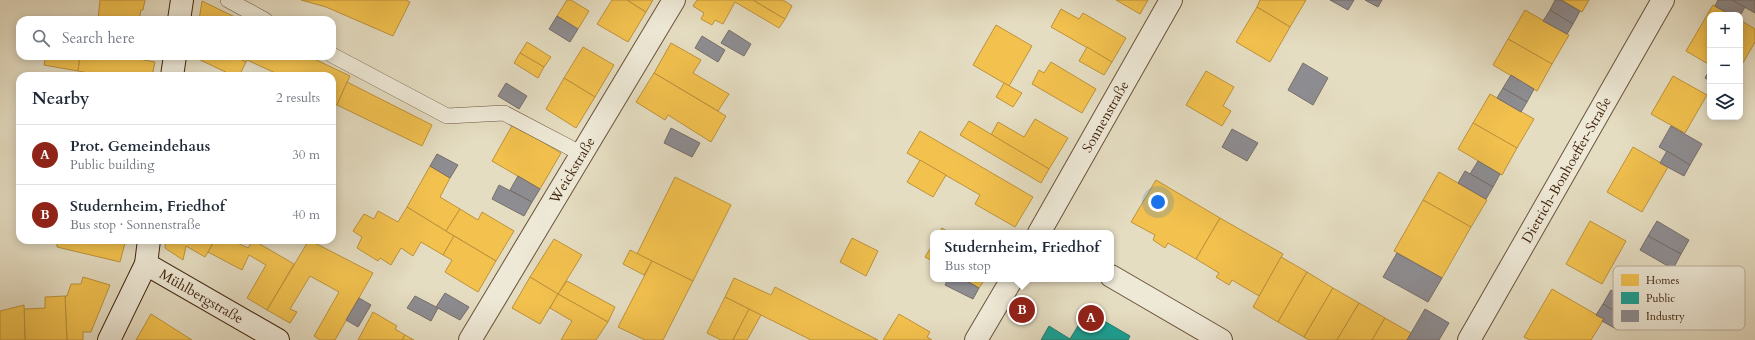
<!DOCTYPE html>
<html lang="en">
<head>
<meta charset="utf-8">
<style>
  :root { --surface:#fff; --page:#f2f2f3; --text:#1f2937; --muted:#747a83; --line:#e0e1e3; --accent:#8f2418 }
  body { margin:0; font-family:Cardo,serif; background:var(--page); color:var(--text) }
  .controls { position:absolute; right:12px; top:12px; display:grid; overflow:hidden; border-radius:8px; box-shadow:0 2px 10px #0003 }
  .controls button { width:36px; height:36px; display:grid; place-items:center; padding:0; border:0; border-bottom:1px solid var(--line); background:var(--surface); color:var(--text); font:20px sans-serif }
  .you { position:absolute; left:1158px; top:202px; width:14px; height:14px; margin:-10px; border:3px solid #fff; border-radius:50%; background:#1a73e8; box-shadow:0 0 0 6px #1a73e833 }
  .badge { display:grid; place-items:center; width:26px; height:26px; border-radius:50%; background:var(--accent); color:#fff; font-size:13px; font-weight:700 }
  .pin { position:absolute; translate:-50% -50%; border:2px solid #fff; box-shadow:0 1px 4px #0006 }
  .popup { position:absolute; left:930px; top:230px; width:184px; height:52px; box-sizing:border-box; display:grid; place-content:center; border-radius:8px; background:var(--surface); filter:drop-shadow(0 1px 3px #0005); font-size:13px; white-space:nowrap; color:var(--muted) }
  .popup b { font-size:15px; color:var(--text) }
  .popup::after { content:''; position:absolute; left:50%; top:100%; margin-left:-8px; border:8px solid transparent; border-top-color:var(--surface) }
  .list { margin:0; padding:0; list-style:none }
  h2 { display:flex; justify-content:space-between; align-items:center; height:52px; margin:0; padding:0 16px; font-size:17px }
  h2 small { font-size:13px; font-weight:400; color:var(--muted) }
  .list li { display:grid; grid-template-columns:26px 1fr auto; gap:12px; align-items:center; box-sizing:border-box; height:60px; padding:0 16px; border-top:1px solid var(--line) }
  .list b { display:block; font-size:15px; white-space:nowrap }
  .list p { margin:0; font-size:13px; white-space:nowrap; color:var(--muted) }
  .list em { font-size:13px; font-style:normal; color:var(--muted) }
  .icon { flex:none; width:22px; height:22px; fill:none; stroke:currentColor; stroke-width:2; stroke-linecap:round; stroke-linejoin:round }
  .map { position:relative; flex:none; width:1755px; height:340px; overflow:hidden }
  .search { position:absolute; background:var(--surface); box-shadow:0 2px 10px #0003; left:16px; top:16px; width:320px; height:44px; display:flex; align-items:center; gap:10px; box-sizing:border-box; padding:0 14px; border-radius:12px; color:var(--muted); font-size:15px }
  .panel { position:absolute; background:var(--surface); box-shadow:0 2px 10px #0003; left:16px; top:72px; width:320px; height:172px; border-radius:12px }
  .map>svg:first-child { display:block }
  .homes { fill:#f2c14e; stroke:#bd923b }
  .public { fill:#17a398; stroke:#247d6f }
  .industry { fill:#8d8d92; stroke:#766e6a }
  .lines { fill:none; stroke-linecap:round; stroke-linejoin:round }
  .lane-casing { stroke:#6a533b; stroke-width:16 }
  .street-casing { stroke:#6a533b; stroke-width:24 }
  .secondary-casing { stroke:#41250e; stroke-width:24 }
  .lane { stroke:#eee9d7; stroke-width:15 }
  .street { stroke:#eee9d7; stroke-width:22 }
  .secondary { stroke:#eee9d7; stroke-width:22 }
  .labels { text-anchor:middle; stroke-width:4; stroke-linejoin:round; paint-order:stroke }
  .street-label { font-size:14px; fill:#41250e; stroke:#eee9d7 }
  .key { fill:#eee9d7; stroke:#baae9b; stroke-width:1 }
  .key-label { font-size:11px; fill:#41250e }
</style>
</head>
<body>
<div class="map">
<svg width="1755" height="340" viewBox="0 0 1755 340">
  <rect width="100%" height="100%" fill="#e5ddc2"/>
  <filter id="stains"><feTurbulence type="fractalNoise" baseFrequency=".005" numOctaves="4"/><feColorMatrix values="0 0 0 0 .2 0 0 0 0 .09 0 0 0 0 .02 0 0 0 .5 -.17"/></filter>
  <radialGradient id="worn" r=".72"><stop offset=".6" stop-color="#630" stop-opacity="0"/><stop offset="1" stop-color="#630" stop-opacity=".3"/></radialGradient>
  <g class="homes">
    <path d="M100 0H145L143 10H141L139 20H98Z"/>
    <path d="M301 0H406L410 2 393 36 326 7Z"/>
    <path d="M567 0H571L589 11 578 29 557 16Z"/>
    <path d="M612 0H627L646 12 628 42 597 24Z"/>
    <path d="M627 0H653L646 12Z"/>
    <path d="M697 0H753L785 19 779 28 735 2 723 24 715 20 712 25 701 19 704 13 693 6Z"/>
    <path d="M753 0H783L792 6 785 19Z"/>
    <path d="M1116 0H1148L1140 14Z"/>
    <path d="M1260 0H1306L1290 27 1257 7Z"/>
    <path d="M1561 0H1589L1582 12Z"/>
    <path d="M202 1 241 20H199Z"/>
    <path d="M1713 5 1731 15H1710V65L1686 51Z"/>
    <path d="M1257 7 1290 27 1270 62 1236 42Z"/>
    <path d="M1061 9 1079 19 1083 13 1126 38 1112 62 1051 27Z"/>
    <path d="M1525 10 1569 35 1552 64 1508 39Z"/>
    <path d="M1740 20 1755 29V42L1740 68Z"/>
    <path d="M996 25 1032 46 1009 86 973 65Z"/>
    <path d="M1508 39 1552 64 1537 91 1493 65Z"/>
    <path d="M527 42 551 57 544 67 520 53Z"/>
    <path d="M671 43 701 60 693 73 729 94 718 111 654 73Z"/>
    <path d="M583 47 614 65 595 97 564 78Z"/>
    <path d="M1087 47 1112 62 1104 75 1079 61Z"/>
    <path d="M520 53 544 67 538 78 514 63Z"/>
    <path d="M46 56H80L78 71 44 65Z"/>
    <path d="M80 56H123L155 62 152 76H104L78 71Z"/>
    <path d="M235 56 246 62 239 76H234L194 57Z"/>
    <path d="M235 56H308L350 76 337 105 332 103V76H282L247 60 246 62Z"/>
    <path d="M1051 62 1096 89 1082 113 1032 84 1039 70 1044 73Z"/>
    <path d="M1206 71 1234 87 1223 106 1231 111 1222 126 1186 105Z"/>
    <path d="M654 73 726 116 711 142 668 115 665 120 636 102Z"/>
    <path d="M1673 76 1707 95 1685 133 1651 114Z"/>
    <path d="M564 78 595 97 576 128 546 109Z"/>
    <path d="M347 82 432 125 422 146 337 105Z"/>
    <path d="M1004 83 1022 93 1013 107 996 97Z"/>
    <path d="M1490 94 1534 119 1517 148 1473 123Z"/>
    <path d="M1035 119 1068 138 1049 169 991 135 998 122 1024 137Z"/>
    <path d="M969 121 1049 169 1041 183 960 135Z"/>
    <path d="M1473 123 1517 148 1502 175 1458 149Z"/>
    <path d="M513 124 561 153 540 189 492 161Z"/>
    <path d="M920 131 1033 197 1015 227 975 204 980 195 907 153Z"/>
    <path d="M1633 147 1668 167 1642 212 1607 192Z"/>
    <path d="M920 160 946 175 933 197 907 182Z"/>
    <path d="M430 166 450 178 440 197 460 209 446 231 407 207Z"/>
    <path d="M1439 172 1487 200 1471 227 1423 200Z"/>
    <path d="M675 177 731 205 693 281 637 254Z"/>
    <path d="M1156 180 1220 218 1196 259 1168 243 1165 248 1153 240 1155 235 1131 222Z"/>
    <path d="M1423 200 1471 227 1442 278 1394 251Z"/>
    <path d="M407 207 454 236 443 255 421 242 413 256 401 248 391 265 380 258 378 261 357 248 362 237 353 231 364 214 374 219 378 211 398 222Z"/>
    <path d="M460 209 478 220 482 212 514 231 496 261 446 231Z"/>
    <path d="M1220 218 1283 254 1259 296 1232 280 1229 285 1216 277 1219 273 1196 259Z"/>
    <path d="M1590 221 1626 241 1602 284 1566 264Z"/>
    <path d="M942 228 950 233H939Z"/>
    <path d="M454 236 496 261 478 292 445 272 452 260 443 255Z"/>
    <path d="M852 238 878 251 866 276 840 262Z"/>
    <path d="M554 239 582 255 558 294 530 277Z"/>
    <path d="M57 240H112L125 243 120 262 57 247Z"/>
    <path d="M166 240H215L205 257 186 246 183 260 165 248Z"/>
    <path d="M215 240H231L248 248 253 240 294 264 267 310 247 298 266 265 249 255 242 270 208 252Z"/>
    <path d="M309 240 373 273 335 340H320L314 336 339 292 310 276 290 309 297 312 290 323 267 310Z"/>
    <path d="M933 244V261L925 257Z"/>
    <path d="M630 250 652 261 644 275 623 264Z"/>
    <path d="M1281 257 1307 272 1278 322 1253 307Z"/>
    <path d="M652 261 693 281 663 340H645L618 327Z"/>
    <path d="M1307 272 1333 288 1304 337 1278 322Z"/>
    <path d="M83 277 110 285 91 332H83V340H67L65 296H67L71 284H81Z"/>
    <path d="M530 277 558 294 540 324 512 308Z"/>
    <path d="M734 278 771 295 775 287 878 340H811L725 297Z"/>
    <path d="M963 279H985L979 288Z"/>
    <path d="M567 281 615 307 608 322 558 294Z"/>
    <path d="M1333 288 1359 303 1337 340H1309L1304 337Z"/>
    <path d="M1552 289 1604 319 1591 340H1530L1524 337Z"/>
    <path d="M558 294 608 322 596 340H561L572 321 550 308Z"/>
    <path d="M65 296 67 340H25L24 309 45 308V297Z"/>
    <path d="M725 297 749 309 733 340H721L707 333Z"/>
    <path d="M1359 303 1385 318 1372 340H1337Z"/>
    <path d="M24 305 25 340H0V311Z"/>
    <path d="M749 309 761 315 747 340H733Z"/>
    <path d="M373 312 397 326 395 329 405 335 402 340H358Z"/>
    <path d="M151 314 192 340H136Z"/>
    <path d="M899 314 930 332 927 337 932 340H883Z"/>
    <path d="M1385 318 1411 333 1407 340H1372Z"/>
    <path d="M405 335 414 340H402Z"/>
  </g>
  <path class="public" d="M1087 311 1130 336 1128 340H1041L1049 326 1070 339Z"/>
  <g class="industry">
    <path d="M1330 0H1354L1348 10Z"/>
    <path d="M1365 0H1382L1378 7Z"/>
    <path d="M1555 0H1561L1580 11 1573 24 1550 10Z"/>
    <path d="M1718 0H1732L1745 7 1740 16 1731 15 1715 6Z"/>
    <path d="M1732 0H1755V13Z"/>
    <path d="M1550 10 1573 24 1567 34 1543 21Z"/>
    <path d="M557 16 578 29 570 42 549 29Z"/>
    <path d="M729 30 751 44 744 56 721 43Z"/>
    <path d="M702 36 725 50 718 62 695 48Z"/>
    <path d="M1303 63 1328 78 1313 105 1288 90Z"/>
    <path d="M1710 69V81L1705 78Z"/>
    <path d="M1511 75 1534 89 1527 102 1503 88Z"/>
    <path d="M506 83 527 96 519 109 498 96Z"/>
    <path d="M1503 88 1527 102 1521 112 1497 98Z"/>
    <path d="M1671 126 1702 144 1690 165 1659 147Z"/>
    <path d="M671 128 700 143 692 157 664 143Z"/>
    <path d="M1232 129 1258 143 1247 161 1222 147Z"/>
    <path d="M1667 151 1690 165 1684 176 1660 163Z"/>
    <path d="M437 154 458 165 450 178 430 166Z"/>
    <path d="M1478 161 1500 174 1493 187 1470 174Z"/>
    <path d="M1465 171 1493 187 1486 199 1458 183Z"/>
    <path d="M518 176 540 189 532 202 510 190Z"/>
    <path d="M499 185 532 202 524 216 492 199Z"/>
    <path d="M1657 221 1689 240 1681 254 1648 236Z"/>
    <path d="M1648 236 1681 254 1673 269 1640 250Z"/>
    <path d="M1397 253 1442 278 1428 302 1383 277Z"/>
    <path d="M948 279H963L979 288 973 299 945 285Z"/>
    <path d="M1611 290 1636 305 1628 319 1603 304Z"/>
    <path d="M445 293 469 307 460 320 436 307Z"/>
    <path d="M415 296 438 308 431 321 407 308Z"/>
    <path d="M359 298 371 305 358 327 346 320Z"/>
    <path d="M1603 304 1625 317 1618 330 1602 321 1604 319 1596 315Z"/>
    <path d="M1425 309 1449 323 1439 340H1407Z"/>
  </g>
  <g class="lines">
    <defs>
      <g id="lane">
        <path d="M228 0 265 20"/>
        <path d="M332 55 447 116 504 113 582 154"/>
      </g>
      <g id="street">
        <path id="s1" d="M1039 233 1171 0"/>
        <path d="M1111 276 1221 340"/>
        <path id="s2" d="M470 340 674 0"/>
        <path d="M976 340 1012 279"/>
        <path id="s3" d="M1469 340 1663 0"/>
      </g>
      <g id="secondary">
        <path d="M179 20 182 0"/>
        <path d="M172 76 175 56"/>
        <path id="s4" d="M146 264 278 340"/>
        <path d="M109 340 146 264 149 240"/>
      </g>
    </defs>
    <use href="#lane" class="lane-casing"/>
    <use href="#street" class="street-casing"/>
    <use href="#secondary" class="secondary-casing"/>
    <use href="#lane" class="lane"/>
    <use href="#street" class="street"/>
    <use href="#secondary" class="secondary"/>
  </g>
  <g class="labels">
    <g class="street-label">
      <text dy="5" stroke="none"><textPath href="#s1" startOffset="134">Sonnenstraße</textPath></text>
      <text dy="5" stroke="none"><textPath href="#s2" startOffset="198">Weickstraße</textPath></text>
      <text dy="5" stroke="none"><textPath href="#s3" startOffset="196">Dietrich-Bonhoeffer-Straße</textPath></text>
      <text dy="5" stroke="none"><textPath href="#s4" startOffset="64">Mühlbergstraße</textPath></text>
    </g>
  </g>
  <rect x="1613" y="266" width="132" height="64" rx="6" class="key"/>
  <rect x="1621" y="274" width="18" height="12" fill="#f2c14e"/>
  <rect x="1621" y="292" width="18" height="12" fill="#17a398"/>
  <rect x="1621" y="310" width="18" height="12" fill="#8d8d92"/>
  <g class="key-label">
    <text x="1646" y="284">Homes</text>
    <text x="1646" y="302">Public</text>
    <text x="1646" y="320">Industry</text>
  </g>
  <rect width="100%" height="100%" filter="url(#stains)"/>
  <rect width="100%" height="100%" fill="url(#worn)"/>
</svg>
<div class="controls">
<button>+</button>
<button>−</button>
<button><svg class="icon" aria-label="layers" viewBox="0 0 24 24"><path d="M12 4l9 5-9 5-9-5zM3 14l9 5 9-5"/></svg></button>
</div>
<div class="you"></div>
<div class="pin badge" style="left:1091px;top:318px">A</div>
<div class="pin badge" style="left:1022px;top:310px">B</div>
<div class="popup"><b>Studernheim, Friedhof</b>Bus stop</div>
<div class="search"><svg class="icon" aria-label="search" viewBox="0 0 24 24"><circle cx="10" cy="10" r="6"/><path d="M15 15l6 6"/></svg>Search here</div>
<section class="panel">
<h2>Nearby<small>2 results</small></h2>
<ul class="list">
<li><span class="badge">A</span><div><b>Prot. Gemeindehaus</b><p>Public building</p></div><em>30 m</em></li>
<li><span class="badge">B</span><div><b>Studernheim, Friedhof</b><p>Bus stop · Sonnenstraße</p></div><em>40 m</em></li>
</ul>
</section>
</div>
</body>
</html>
